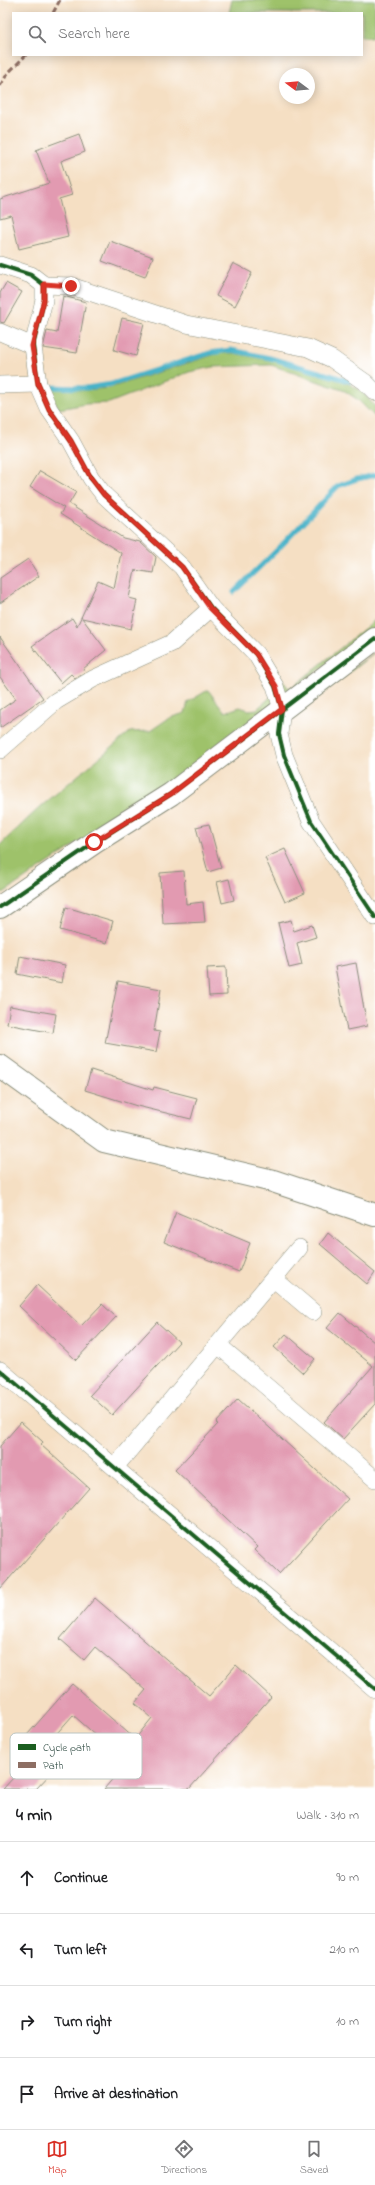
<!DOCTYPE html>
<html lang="en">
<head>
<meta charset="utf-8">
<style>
  :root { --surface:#fff; --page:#f6f6f6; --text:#202124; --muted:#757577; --line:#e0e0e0; --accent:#d93025 }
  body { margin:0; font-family:"Indie Flower",sans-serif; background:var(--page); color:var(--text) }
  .compass { position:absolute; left:279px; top:68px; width:36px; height:36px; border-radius:50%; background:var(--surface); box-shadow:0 2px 10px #0003; rotate:286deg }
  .stop { position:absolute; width:12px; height:12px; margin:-9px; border:3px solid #d93025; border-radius:50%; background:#fff }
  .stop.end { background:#d93025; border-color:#fff; box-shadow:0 1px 4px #0008 }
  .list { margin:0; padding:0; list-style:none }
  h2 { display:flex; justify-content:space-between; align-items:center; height:52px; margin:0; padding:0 16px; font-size:17px }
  h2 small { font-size:13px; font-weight:400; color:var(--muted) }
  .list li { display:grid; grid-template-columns:26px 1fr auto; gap:12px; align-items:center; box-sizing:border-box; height:72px; padding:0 16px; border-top:1px solid var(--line) }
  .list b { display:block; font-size:15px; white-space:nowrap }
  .list em { font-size:13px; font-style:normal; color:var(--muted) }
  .icon { flex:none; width:22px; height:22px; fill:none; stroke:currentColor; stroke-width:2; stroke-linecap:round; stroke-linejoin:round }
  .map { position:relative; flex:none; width:375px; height:1789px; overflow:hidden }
  .search { position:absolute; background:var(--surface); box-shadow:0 2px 10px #0003; left:12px; right:12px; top:12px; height:44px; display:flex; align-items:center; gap:10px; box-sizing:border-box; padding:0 14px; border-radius:0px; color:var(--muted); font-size:15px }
  .sheet { height:340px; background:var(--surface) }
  nav { display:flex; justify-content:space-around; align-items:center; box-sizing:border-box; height:56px; border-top:1px solid var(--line); background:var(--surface); font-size:11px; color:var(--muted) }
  nav a { display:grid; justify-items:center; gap:2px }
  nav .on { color:var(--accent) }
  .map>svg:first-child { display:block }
  .green { fill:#9ec26b; stroke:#5e8050 }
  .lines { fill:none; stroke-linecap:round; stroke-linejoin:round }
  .stream { stroke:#4ab3c9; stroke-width:5 }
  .building { fill:#e29ab1 }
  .street-casing { stroke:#8a8e7c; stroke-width:18 }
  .secondary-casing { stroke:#8a8e7c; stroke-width:24 }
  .street { stroke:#fff; stroke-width:17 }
  .secondary { stroke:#fff; stroke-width:22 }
  .quiet { stroke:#8d6e63; stroke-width:3; stroke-dasharray:6 3; stroke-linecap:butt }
  .cycleway-casing { stroke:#fff; stroke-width:6 }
  .cycleway { stroke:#1b5e20; stroke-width:4 }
  .route { stroke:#d93025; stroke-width:5 }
  .key { fill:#fff; stroke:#bcc5c2; stroke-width:1 }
  .key-label { font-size:11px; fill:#1f3d34 }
</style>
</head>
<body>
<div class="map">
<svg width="375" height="1789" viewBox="0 0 375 1789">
  <rect width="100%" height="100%" fill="#fff"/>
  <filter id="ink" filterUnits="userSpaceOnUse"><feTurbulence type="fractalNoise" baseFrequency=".025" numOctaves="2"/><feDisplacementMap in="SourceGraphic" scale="8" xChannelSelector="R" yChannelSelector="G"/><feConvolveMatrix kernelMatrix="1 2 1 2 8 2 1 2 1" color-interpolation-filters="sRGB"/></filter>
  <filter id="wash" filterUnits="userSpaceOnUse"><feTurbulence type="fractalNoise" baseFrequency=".012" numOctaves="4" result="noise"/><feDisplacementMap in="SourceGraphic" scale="16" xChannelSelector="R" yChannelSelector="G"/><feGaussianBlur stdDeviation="0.9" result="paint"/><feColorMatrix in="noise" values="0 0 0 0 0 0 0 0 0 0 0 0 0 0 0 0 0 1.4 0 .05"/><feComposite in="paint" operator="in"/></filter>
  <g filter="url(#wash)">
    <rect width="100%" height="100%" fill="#f5dfc3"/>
    <g class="green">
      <path d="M232 0H375V32L372 36H362V13H229Z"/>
      <path d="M219 353H234L275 361 343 381 359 389 375 406V417L358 400 345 391 271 365 213 367 189 372 109 403 86 404 59 409 48 388 84 390 109 388Z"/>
      <path d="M375 620V629L287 693 283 689 267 656C277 665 279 679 289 688L295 685Z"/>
      <path d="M375 652 284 725 285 716Z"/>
      <path d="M208 690 225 712 240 707 249 710 257 709 273 695 276 702 269 716 3 893 0 889V845L39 808 130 732 150 731 169 718 185 713 188 702Z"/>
    </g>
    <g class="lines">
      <g class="stream">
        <path d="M48 387 86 388 112 384 210 353 231 350 270 358 350 381"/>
        <path d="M234 592 279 548 338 486 357 479 375 475"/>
      </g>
    </g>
    <g id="blocks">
      <g class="building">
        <path d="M79 134 85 152 61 161 72 195 59 199 68 237 19 249 11 215 0 218V199L49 183 36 150Z"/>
        <path d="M110 241 153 257 145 277 102 261Z"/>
        <path d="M233 263 252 273 235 306 216 296Z"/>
        <path d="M6 283 22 292 4 323 0 322V293Z"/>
        <path d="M63 296 86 302 77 353 43 348 47 331 57 333Z"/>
        <path d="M122 318 144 323 136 356 114 350Z"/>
        <path d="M40 471 76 492 69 504 123 538 140 542 156 557 153 573 135 570 129 598 137 600 131 629 82 618 106 650 83 669 85 672 75 678 71 674 61 683 32 646 72 618 77 626 98 581 114 588 121 553 60 514 64 508 30 487Z"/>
        <path d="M28 559 39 576 0 603V578Z"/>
        <path d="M0 637 43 698 0 728V710L16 699 0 677Z"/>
        <path d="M209 824 221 868 208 872 196 827Z"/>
        <path d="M285 849 305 893 285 902 265 858Z"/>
        <path d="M184 871 186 904 203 902 205 922 163 924 160 873Z"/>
        <path d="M229 879 234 900 222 903 217 882Z"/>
        <path d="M66 907 113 921 107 943 60 930Z"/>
        <path d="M291 920 294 931 312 925 316 937 297 943 302 965 289 968 278 923Z"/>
        <path d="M20 956 65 965 62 983 17 974Z"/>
        <path d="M356 963 367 1026 347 1030 335 967Z"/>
        <path d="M226 967 227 995 209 996 207 968Z"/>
        <path d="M118 981 161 989 154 1031 160 1032 156 1052 105 1043Z"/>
        <path d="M10 1006 56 1014 53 1033 7 1024Z"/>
        <path d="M91 1070 153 1090 154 1087 197 1098 191 1119 137 1106 85 1090Z"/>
        <path d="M176 1212 250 1243 239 1272 164 1242Z"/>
        <path d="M328 1233 375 1272 367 1284 320 1244Z"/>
        <path d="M37 1285 81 1326 102 1304 116 1317 76 1360 19 1306Z"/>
        <path d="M340 1313 375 1343V1404L343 1439 324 1422 373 1366 327 1328Z"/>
        <path d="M157 1322 179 1342 112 1415 90 1395Z"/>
        <path d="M286 1334 315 1359 303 1373 274 1347Z"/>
        <path d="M238 1399 348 1499 279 1574 254 1550 257 1547 175 1470 218 1424 216 1423Z"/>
        <path d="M21 1422 43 1442 41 1445 89 1488 0 1589V1446Z"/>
        <path d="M95 1598 209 1696 236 1665 271 1697 189 1789H104L122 1768 118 1765 123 1759 73 1715 43 1749 27 1735 72 1684 135 1739 152 1718 135 1703 146 1690 95 1647 84 1660 60 1639Z"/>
        <path d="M35 1754 53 1771 36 1789H3Z"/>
      </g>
    </g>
  </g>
  <g filter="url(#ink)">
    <use href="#blocks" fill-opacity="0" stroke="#8a8e7c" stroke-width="1"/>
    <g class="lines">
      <defs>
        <g id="street">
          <path d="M0 265 31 275 44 285V300L33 346 38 384 49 409 71 441 91 478 104 495 182 567 211 608 256 654 275 686 282 709 279 734 284 755 311 821 375 917"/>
          <path d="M44 285 71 286 186 324 308 348 332 359 366 383 375 392"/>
          <path d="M0 332 33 346"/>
          <path d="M0 385 38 384"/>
          <path d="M0 750 56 701 93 679 172 643 211 608"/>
          <path d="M274 1279 313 1312"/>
          <path d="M218 1345 375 1479"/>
          <path d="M0 1370 375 1689"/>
          <path d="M115 1467 299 1248"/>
        </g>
        <g id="secondary">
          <path d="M0 907 95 842 171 794 375 639"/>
          <path d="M0 1066 104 1141 273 1181 375 1215"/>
        </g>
      </defs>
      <use href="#street" class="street-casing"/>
      <use href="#secondary" class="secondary-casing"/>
      <use href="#street" class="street"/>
      <use href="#secondary" class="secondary"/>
      <g class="quiet">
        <path d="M53 13 60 0"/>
        <path d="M0 86 8 73 26 55"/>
      </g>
      <defs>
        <g id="cycleway">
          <path d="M0 265 31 275 44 285V300L33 346 38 384 49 409 71 441 91 478 104 495 182 567 211 608 256 654 275 686 282 709 279 734 284 755 311 821 375 917"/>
          <path d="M0 907 95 842 171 794 375 639"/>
          <path d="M0 1370 375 1689"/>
        </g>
      </defs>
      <use href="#cycleway" class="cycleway-casing"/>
      <use href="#cycleway" class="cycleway"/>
    </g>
  </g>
  <g class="lines" filter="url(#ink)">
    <path class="route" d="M71 286 44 284V300L32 346 38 384 49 409 71 441 91 478 104 495 182 567 210 608 256 654 276 686 282 709 171 794 94 842"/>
  </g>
  <rect x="10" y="1733" width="132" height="46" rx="6" class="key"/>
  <rect x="18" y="1744" width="18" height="6" fill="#1b5e20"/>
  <rect x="18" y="1762" width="18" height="6" fill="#8d6e63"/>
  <g class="key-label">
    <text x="43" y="1751">Cycle path</text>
    <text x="43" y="1769">Path</text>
  </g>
</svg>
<svg class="compass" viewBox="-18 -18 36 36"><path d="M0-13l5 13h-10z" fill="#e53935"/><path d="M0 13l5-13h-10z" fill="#757577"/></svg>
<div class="stop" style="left:94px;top:842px"></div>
<div class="stop end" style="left:71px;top:286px"></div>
<div class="search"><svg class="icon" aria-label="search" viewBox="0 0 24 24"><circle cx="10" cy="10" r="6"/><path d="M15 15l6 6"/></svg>Search here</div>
</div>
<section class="sheet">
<h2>4 min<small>Walk · 310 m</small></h2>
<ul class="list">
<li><svg class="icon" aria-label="ahead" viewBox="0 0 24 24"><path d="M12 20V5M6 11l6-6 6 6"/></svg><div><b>Continue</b></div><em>90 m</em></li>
<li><svg class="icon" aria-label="left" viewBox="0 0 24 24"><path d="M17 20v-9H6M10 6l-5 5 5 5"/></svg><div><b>Turn left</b></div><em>210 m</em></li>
<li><svg class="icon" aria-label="right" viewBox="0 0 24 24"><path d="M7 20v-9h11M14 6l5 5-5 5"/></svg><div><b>Turn right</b></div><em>10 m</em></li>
<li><svg class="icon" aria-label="arrive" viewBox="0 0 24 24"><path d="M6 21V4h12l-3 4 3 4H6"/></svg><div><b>Arrive at destination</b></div></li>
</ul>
</section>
<nav>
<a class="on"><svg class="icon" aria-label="map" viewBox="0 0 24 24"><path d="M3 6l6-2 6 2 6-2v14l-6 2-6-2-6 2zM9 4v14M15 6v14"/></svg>Map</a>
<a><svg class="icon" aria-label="directions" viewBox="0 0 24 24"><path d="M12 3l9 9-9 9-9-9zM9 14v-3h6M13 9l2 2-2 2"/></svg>Directions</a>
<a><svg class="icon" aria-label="saved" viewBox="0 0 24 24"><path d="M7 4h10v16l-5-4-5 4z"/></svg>Saved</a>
</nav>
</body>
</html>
